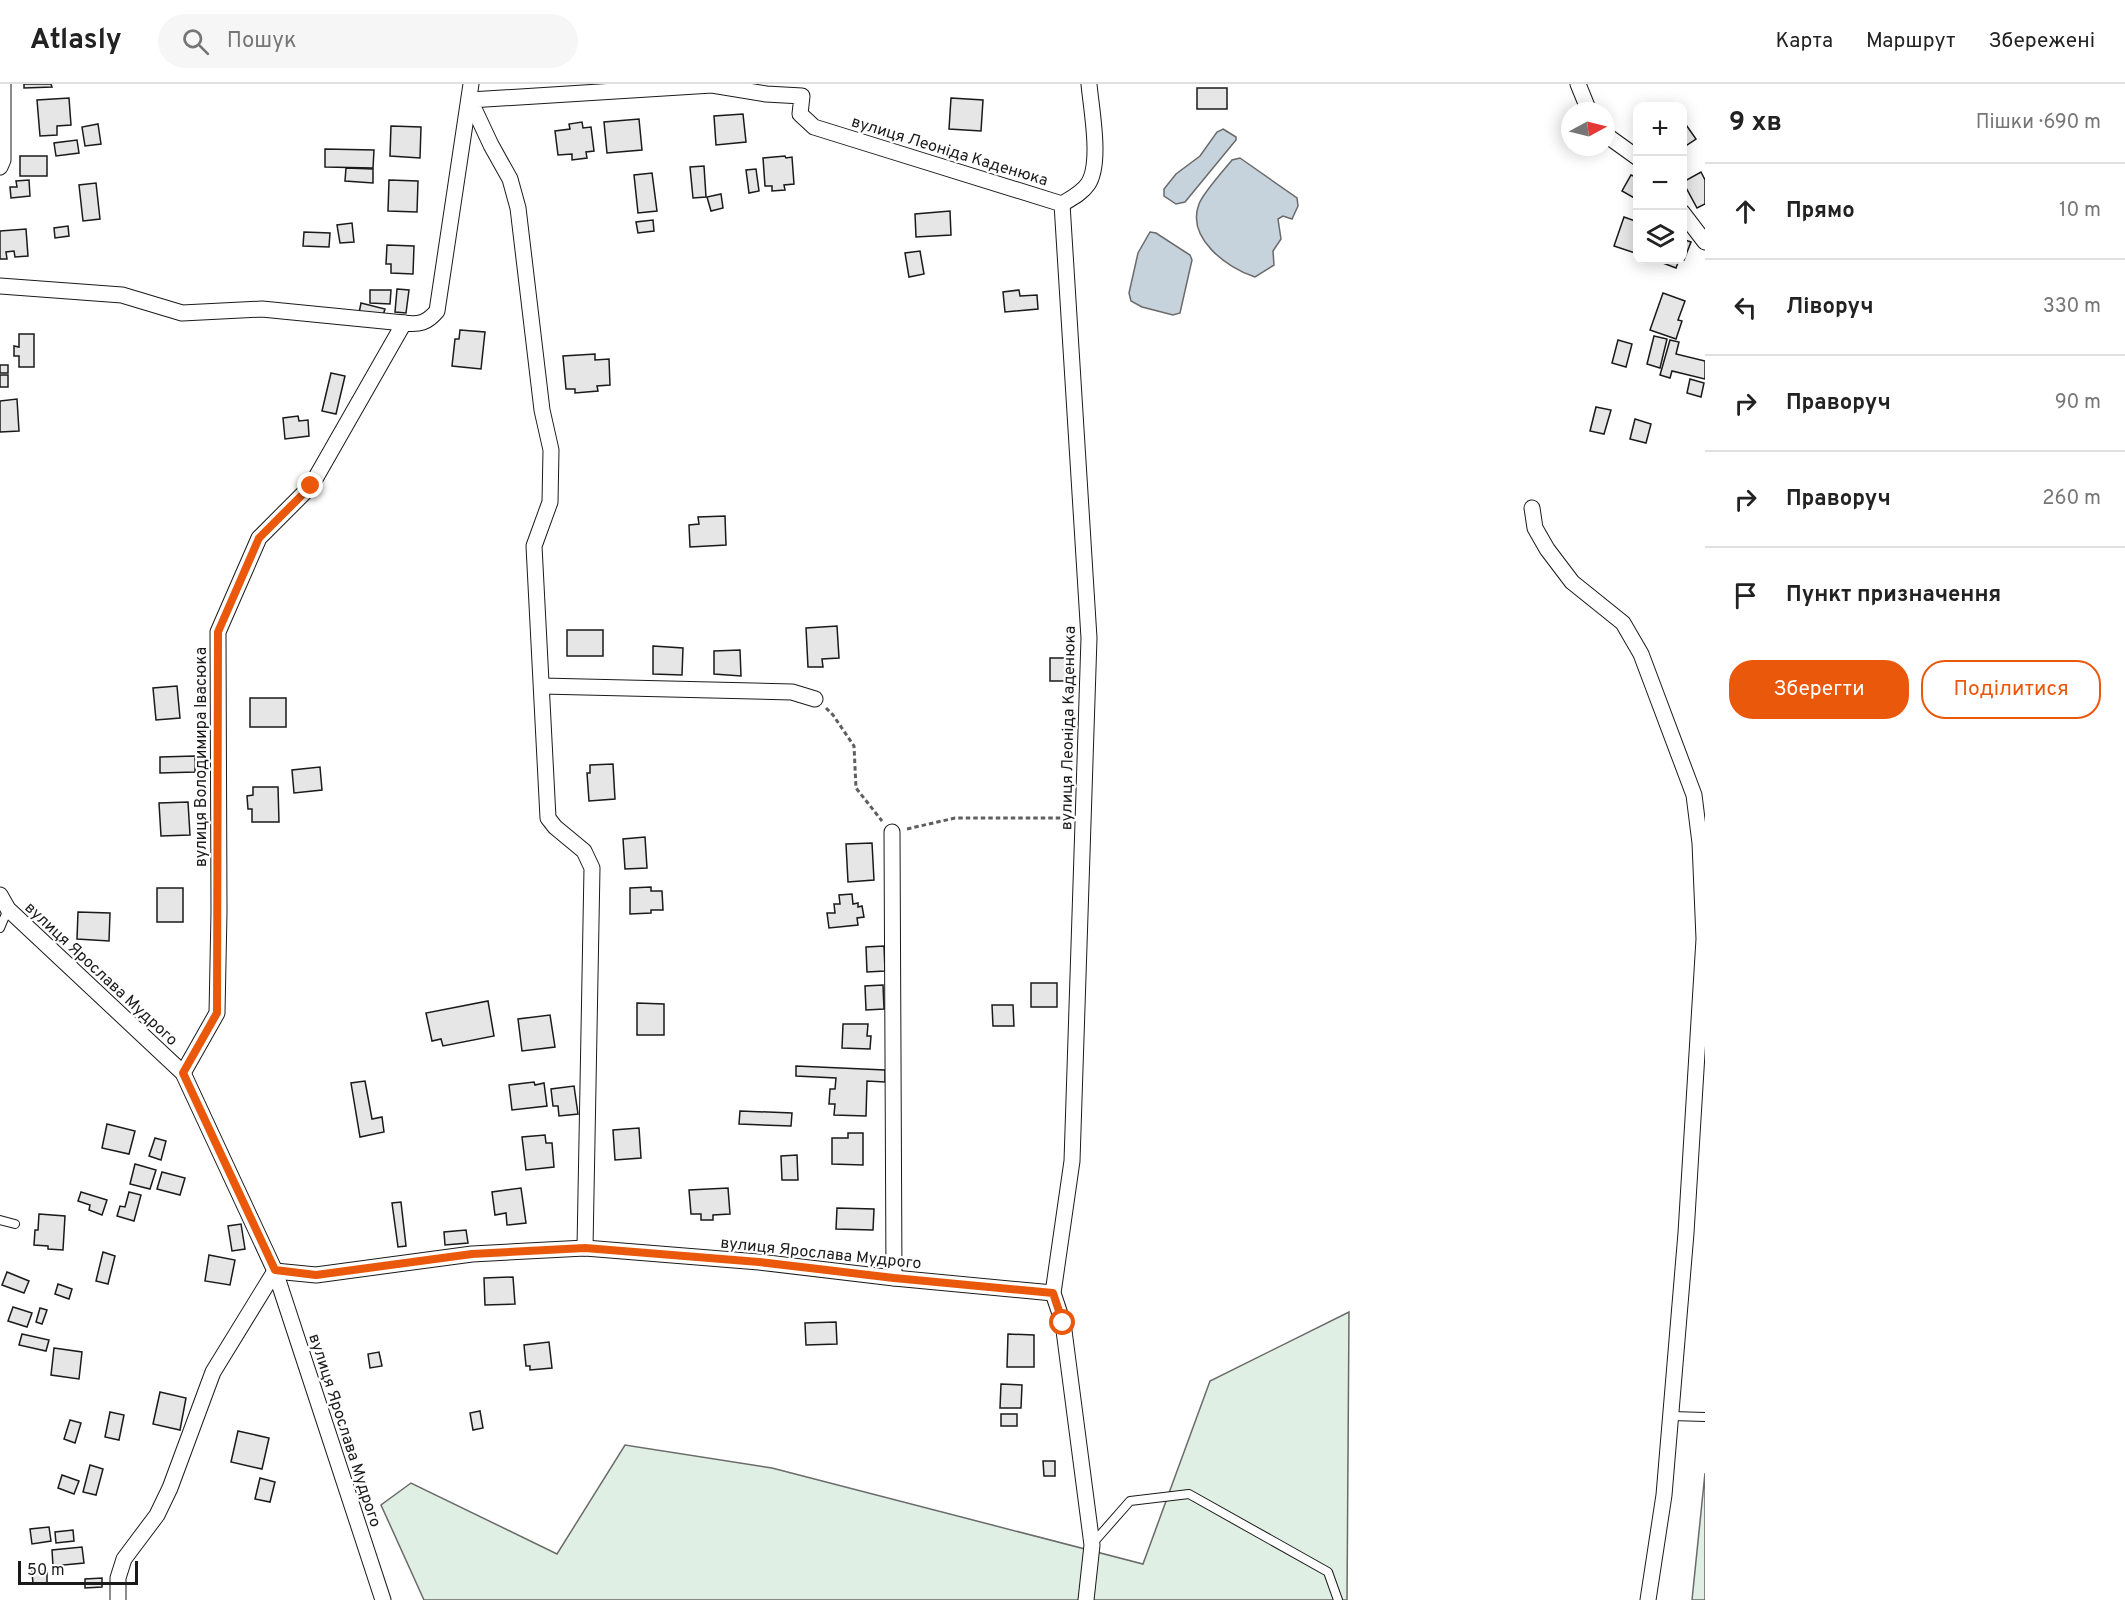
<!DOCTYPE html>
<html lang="uk">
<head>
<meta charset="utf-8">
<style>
  :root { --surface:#fff; --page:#f6f6f6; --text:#222; --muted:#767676; --line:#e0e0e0; --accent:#ea580c }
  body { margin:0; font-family:Overpass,sans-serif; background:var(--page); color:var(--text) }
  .controls { position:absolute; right:18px; top:18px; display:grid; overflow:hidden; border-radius:12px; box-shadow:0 3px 15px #0003 }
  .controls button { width:54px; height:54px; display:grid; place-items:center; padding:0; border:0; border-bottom:2px solid var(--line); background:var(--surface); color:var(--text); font:30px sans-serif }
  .compass { position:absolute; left:1561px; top:18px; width:54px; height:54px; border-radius:50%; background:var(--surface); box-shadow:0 3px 15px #0003; rotate:83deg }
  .scale { position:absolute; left:18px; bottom:15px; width:120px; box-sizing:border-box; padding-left:6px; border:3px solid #1a1a1a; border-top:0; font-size:16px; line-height:21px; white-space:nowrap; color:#1a1a1a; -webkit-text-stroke:4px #fff; paint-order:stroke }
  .stop { position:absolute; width:18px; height:18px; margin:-14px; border:4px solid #ea580c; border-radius:50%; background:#fff }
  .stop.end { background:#ea580c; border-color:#fff; box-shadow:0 2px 6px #0008 }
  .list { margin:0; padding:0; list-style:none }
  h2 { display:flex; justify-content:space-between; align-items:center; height:78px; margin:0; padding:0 24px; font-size:26px }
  h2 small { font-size:20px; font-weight:400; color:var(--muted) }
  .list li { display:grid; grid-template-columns:39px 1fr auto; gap:18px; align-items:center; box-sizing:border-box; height:96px; padding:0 24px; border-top:2px solid var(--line) }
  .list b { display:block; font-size:22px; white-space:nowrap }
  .list em { font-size:20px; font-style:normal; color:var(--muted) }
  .actions { display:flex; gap:12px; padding:18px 24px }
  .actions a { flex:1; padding:14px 0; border:2px solid var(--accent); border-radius:24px; text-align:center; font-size:21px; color:var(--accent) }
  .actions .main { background:var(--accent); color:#fff }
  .icon { flex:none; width:33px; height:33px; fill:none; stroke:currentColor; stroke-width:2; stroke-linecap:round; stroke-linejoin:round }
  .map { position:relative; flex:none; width:1705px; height:1516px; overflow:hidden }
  header { display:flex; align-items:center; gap:36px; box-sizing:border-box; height:84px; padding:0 30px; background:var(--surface); border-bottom:2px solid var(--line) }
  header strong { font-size:28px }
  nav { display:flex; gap:33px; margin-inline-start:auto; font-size:21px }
  .search { width:420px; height:54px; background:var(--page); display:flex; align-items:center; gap:15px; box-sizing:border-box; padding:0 21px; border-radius:33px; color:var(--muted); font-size:22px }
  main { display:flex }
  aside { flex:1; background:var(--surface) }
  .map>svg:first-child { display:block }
  .green { fill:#e0efe3; stroke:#6a6a6a; stroke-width:1.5 }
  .water { fill:#c6d2dc; stroke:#6a6a6a; stroke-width:1.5 }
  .building { fill:#e6e6e6; stroke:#1a1a1a; stroke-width:1.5 }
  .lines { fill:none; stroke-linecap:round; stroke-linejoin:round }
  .lane-casing { stroke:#1a1a1a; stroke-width:10 }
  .street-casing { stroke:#1a1a1a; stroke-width:17 }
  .path { stroke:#5f5f5f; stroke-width:3; stroke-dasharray:4.5 3; stroke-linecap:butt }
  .lane { stroke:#fff; stroke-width:8 }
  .street { stroke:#fff; stroke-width:15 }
  .route { stroke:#ea580c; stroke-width:8 }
  .labels { text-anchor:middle; stroke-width:4.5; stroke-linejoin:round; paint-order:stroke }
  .street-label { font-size:16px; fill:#1a1a1a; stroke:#fff }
</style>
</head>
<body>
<header>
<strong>Atlasly</strong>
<div class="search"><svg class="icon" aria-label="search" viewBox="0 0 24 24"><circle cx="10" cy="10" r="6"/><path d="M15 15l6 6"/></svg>Пошук</div>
<nav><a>Карта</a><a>Маршрут</a><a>Збережені</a></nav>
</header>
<main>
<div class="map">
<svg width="1705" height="1516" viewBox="0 0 1705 1516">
  <rect width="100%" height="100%" fill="#fff"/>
  <g class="green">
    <path d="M1349 1228 1347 1516H424L381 1421 411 1399 557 1470 625 1361 772 1384 1143 1480 1210 1297Z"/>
    <path d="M1705 1389V1516H1692Z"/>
  </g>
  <g class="water">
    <path d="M1223 45 1236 53V56L1185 118 1176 120 1164 112V105L1176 90 1200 72 1217 48Z"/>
    <path d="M1240 74 1297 114 1298 122 1292 135 1283 132 1278 135 1281 155 1273 167 1274 181 1255 193C1227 184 1186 154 1199 120 1203 109 1224 86 1232 76Z"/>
    <path d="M1150 148 1156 149 1190 171 1192 176 1180 229 1173 231 1142 223 1131 217 1129 209 1138 169Z"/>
  </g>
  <g class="building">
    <path d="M24 0H51L52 3 24 4Z"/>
    <rect x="1197" y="4" width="30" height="21"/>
    <path d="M69 14 71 41 57 42V51L40 52 37 16Z"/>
    <path d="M951 14 983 16 981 47 949 45Z"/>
    <path d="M743 30 746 58 716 61 714 32Z"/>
    <path d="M639 35 642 66 607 69 604 38Z"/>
    <path d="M1682 35 1696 55 1684 63 1682 61Z"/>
    <path d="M582 38 583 44 591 43 594 67 586 68 587 74 572 76V70L558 71 555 47 570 45 569 40Z"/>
    <path d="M98 40 101 60 85 62 82 43Z"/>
    <path d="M391 42 421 43 420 74 390 72Z"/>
    <path d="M77 56 79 69 56 72 54 59Z"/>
    <path d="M325 65 374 66 373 84 325 83Z"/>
    <rect x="20" y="72" width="27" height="20"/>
    <path d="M785 72 786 74 792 73 794 100 784 101 785 106 772 107V102H765L763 74Z"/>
    <path d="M704 82 706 113 693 114 690 83Z"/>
    <path d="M346 84 373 85V99L345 97Z"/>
    <path d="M756 85 759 107 749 109 746 86Z"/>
    <path d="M1701 88 1705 96V120L1697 124 1683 98Z"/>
    <path d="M652 89 657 127 638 129 634 91Z"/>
    <path d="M1631 91 1638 94V111L1636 115 1622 107Z"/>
    <path d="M29 96 30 112 11 114 10 103H17L16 97Z"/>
    <path d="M389 96 418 97 417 128 388 127Z"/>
    <path d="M96 99 100 135 83 137 79 101Z"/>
    <path d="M721 110 723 124 711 127 707 113Z"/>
    <path d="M950 127 951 151 916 153 915 130Z"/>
    <path d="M1624 133 1638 138V170L1614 162Z"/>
    <path d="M653 136 654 147 638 149 636 138Z"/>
    <path d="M352 139 354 158 340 159 337 141Z"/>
    <path d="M68 142 69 152 55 154 54 144Z"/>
    <path d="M26 145 28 172 15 173 14 167 6 168 7 175H0V147Z"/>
    <path d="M304 148 330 149 329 163 303 162Z"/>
    <path d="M1682 155 1691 158 1684 176 1682 175Z"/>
    <path d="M387 161 414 162 413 190 391 189V180H386Z"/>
    <path d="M920 167 924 190 909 193 905 169Z"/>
    <path d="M1655 176H1679L1676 184Z"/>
    <path d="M397 205 409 206 406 229 395 228Z"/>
    <path d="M370 206H391L390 220 370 219Z"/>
    <path d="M1019 206 1020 212 1037 211 1038 225 1005 228 1003 208Z"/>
    <path d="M1663 209 1685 217 1678 236 1682 237 1676 255 1650 246Z"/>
    <path d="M361 219 385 225 382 234 359 229Z"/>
    <path d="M460 246 485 248 481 285 452 282 455 255H459Z"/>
    <path d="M19 250H34V283H19V272H14V262L19 263Z"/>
    <path d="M1654 252 1667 255 1660 284 1647 280Z"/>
    <path d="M1618 256 1632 260 1626 283 1612 279Z"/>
    <path d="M1670 256 1679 258 1676 270 1705 277V295L1672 287 1670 294 1660 291Z"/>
    <path d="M595 270V276L609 275 610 301 597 302 598 307 575 309V305H566L563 272Z"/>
    <rect x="0" y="281" width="8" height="8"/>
    <path d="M331 289 345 292 336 330 322 327Z"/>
    <rect x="0" y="291" width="8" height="12"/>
    <path d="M1690 295 1704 299 1701 313 1687 309Z"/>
    <path d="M17 315 19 347 0 348V317Z"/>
    <path d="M1596 323 1611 326 1604 350 1590 347Z"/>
    <path d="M298 332 299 337 308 336 309 352 285 355 283 334Z"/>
    <path d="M1635 335 1651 340 1646 359 1630 355Z"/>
    <path d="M725 432 726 461 690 463 689 441 699 440 698 433Z"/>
    <path d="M837 542 839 574 822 575 823 583H808L806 544Z"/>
    <rect x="567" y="546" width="36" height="26"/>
    <path d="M653 562 683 564 682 591 653 590Z"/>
    <path d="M740 566 741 592 714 590V567Z"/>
    <rect x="1050" y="574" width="23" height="23"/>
    <path d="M177 602 180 634 156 636 153 604Z"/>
    <rect x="250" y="614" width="36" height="29"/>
    <path d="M195 672V688L160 689V673Z"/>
    <path d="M613 680 615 715 589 717 587 689H590V681Z"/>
    <path d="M320 683 322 706 294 709 292 686Z"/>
    <path d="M253 703H278L279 738H252V725H248L247 712 253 711Z"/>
    <path d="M188 718 190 751 161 752 159 719Z"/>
    <path d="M645 753 647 784 625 785 623 755Z"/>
    <path d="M872 759 874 796 848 798 846 760Z"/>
    <path d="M651 803V807H662L663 826H651V829L630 830V804Z"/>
    <rect x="157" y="804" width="26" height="34"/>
    <path d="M852 810 853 820 858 819V823L862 822 864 833 857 834 858 841 829 844 827 829H835L834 820H840L839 811Z"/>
    <path d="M78 828 110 829 109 857 77 855Z"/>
    <path d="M884 862 885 887 867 888 866 863Z"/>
    <rect x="1031" y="899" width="26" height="24"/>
    <path d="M883 901 884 925 866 926 865 902Z"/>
    <path d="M488 917 494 952 443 962 441 955 432 957 426 929Z"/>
    <path d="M637 919 664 920V951H637Z"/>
    <path d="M992 921H1013L1014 942H993Z"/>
    <path d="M550 931 555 963 522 967 518 935Z"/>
    <path d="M843 940H868L867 952H871L870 965 842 964Z"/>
    <path d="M796 982 885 986V998L867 997 866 1032 834 1031 835 1020H829L830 1005H835L836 994 796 992Z"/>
    <path d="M365 997 372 1035 382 1033 384 1048 360 1053 351 999Z"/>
    <path d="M534 998 535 1001 544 999 547 1022 512 1026 509 1001Z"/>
    <path d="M574 1002 578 1030 559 1032 558 1022H553L551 1005Z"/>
    <path d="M740 1027 792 1029 791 1042 739 1040Z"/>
    <path d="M107 1040 135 1047 129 1070 102 1064Z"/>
    <path d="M639 1044 641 1074 615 1076 613 1046Z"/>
    <path d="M848 1049H863V1081L832 1080V1054H848Z"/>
    <path d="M545 1051 546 1059H552L554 1083 526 1086 522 1053Z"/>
    <path d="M155 1054 166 1057 161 1076 149 1072Z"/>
    <path d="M797 1071 798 1096H782L781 1072Z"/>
    <path d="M135 1080 156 1086 150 1105 130 1100Z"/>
    <path d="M162 1088 185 1094 180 1111 157 1105Z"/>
    <path d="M521 1104 526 1139 507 1141 506 1129 495 1131 492 1108Z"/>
    <path d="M728 1104 730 1130 713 1131V1136H701V1130H691L689 1106Z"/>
    <path d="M81 1108 107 1116 102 1131 89 1126 90 1121 78 1117Z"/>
    <path d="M129 1108 141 1111 134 1137 117 1132 120 1122 125 1123Z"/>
    <path d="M401 1118 406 1162 398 1163 392 1119Z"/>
    <path d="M837 1124 874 1125 873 1146 836 1145Z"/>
    <path d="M39 1130 65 1132 63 1166 48 1165V1162L34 1161 35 1146H38Z"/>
    <path d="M241 1140 245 1165 232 1167 228 1142Z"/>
    <path d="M466 1146 468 1159 445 1161 444 1148Z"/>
    <path d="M103 1168 115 1172 108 1200 96 1197Z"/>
    <path d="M209 1171 235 1176 230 1201 205 1197Z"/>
    <path d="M7 1188 29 1197 24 1209 2 1201Z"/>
    <path d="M513 1193 515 1220 485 1221 484 1194Z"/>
    <path d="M58 1200 72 1205 69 1215 55 1210Z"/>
    <path d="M13 1223 32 1229 27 1243 8 1237Z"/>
    <path d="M40 1224 47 1226 42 1240 36 1238Z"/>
    <path d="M836 1238 837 1260 806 1261 805 1239Z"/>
    <path d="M22 1250 49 1256 46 1267 19 1261Z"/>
    <path d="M1008 1250 1034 1251V1283H1007Z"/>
    <path d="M549 1258 552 1284 530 1286V1282H526L524 1261Z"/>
    <path d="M54 1264 82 1268 79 1295 51 1291Z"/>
    <path d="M379 1268 382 1282 370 1284 368 1270Z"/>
    <path d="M1001 1300 1022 1301 1021 1324H1000Z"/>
    <path d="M160 1308 186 1314 180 1346 153 1340Z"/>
    <path d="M480 1327 483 1344 473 1346 470 1329Z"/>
    <path d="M110 1328 124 1331 119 1356 105 1353Z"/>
    <rect x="1001" y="1330" width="16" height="12"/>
    <path d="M70 1336 81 1339 75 1359 64 1355Z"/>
    <path d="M238 1347 269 1354 262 1385 231 1378Z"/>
    <path d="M1043 1377H1055V1392H1044Z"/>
    <path d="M90 1381 103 1385 96 1411 83 1408Z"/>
    <path d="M62 1391 79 1397 74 1410 58 1404Z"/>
    <path d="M260 1394 275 1398 270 1418 255 1415Z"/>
    <path d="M49 1443 51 1457 32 1460 30 1445Z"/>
    <path d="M73 1446 74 1457 56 1459 55 1448Z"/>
    <path d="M82 1463 84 1479 53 1482 52 1466Z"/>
    <path d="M32 1487H47V1499L33 1500Z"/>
    <path d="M102 1494V1503L85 1504V1495Z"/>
  </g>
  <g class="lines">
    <defs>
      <g id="lane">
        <path d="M0 844 8 825"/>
        <path d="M0 1136 15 1140"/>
        <path d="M1672 1332 1705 1333"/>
        <path d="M1093 1459 1130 1417 1189 1410 1328 1488 1338 1516"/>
      </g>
      <g id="street">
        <path d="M1578 0 1589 27"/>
        <path d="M1606 51 1638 74"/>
        <path d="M0 83 3 76V0"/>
        <path d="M1062 120C1072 114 1082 109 1088 100 1102 79 1091 24 1089 0"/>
        <path d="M1682 128 1705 158"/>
        <path d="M0 202 122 211 182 229 262 225 404 239"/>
        <path d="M1532 424 1535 444 1547 465 1572 498 1623 539 1641 570 1694 711 1700 759 1704 855 1686 1149 1664 1411 1648 1516"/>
        <path d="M542 602 792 608 815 615"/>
        <path d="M892 748 894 1194"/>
        <path d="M0 811 8 825 183 989 275 1187 383 1516"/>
        <path d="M183 989 217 929 219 828 218 548 259 454 311 402 404 239C419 241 427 239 437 227L471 0"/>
        <path d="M585 1164 592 784 584 767 555 743 548 734 534 462 550 418 551 366 542 326 518 124 510 95 491 61 470 16 712 1 766 10 802 12 800 30 814 43 1062 120 1089 554 1072 1077 1053 1209 1063 1239 1092 1461 1086 1516"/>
        <path d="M118 1516V1494L124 1475 157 1431 170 1404 213 1288 275 1187 316 1191 472 1170 585 1164 759 1178 894 1194 1053 1209"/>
      </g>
    </defs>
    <use href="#lane" class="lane-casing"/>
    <use href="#street" class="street-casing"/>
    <g class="path">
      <path d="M826 624 833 631 854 662 856 704 882 737"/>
      <path d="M907 745 955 734H1070"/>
    </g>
    <use href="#lane" class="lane"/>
    <use href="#street" class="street"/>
  </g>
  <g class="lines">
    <path class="route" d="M311 402 259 454 218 548 217 929 183 989 275 1186 316 1191 472 1170 585 1164 759 1178 894 1194 1053 1209 1063 1239"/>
  </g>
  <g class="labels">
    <g class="street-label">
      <text transform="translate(950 66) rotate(17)" y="6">вулиця Леоніда Каденюка</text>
      <text transform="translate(1067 644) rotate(-89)" y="6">вулиця Леоніда Каденюка</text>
      <text transform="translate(200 673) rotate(-90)" y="6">вулиця Володимира Івасюка</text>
      <text transform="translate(102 889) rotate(43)" y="6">вулиця Ярослава Мудрого</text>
      <text transform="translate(821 1168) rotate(6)" y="6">вулиця Ярослава Мудрого</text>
      <text transform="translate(346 1346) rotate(72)" y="6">вулиця Ярослава Мудрого</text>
    </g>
  </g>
</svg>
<div class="controls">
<button>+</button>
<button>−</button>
<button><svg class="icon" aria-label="layers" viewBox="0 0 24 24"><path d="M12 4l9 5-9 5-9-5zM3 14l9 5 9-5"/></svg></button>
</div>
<svg class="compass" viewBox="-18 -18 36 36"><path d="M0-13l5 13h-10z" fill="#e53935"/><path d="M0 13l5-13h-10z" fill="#767676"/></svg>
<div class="scale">50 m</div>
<div class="stop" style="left:1063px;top:1239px"></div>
<div class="stop end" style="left:311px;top:402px"></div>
</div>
<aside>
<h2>9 хв<small>Пішки · 690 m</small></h2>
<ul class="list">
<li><svg class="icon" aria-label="ahead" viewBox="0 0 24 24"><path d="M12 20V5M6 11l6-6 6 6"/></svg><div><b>Прямо</b></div><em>10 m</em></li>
<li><svg class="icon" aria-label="left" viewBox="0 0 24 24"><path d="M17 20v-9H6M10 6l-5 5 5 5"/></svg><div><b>Ліворуч</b></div><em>330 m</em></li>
<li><svg class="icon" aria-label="right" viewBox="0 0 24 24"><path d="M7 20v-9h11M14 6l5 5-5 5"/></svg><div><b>Праворуч</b></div><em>90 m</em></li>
<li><svg class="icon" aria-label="right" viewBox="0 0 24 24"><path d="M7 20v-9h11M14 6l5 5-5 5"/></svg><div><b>Праворуч</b></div><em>260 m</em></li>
<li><svg class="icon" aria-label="arrive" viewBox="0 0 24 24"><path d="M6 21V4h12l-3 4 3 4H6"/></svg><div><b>Пункт призначення</b></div></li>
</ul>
<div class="actions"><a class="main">Зберегти</a><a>Поділитися</a></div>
</aside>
</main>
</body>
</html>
